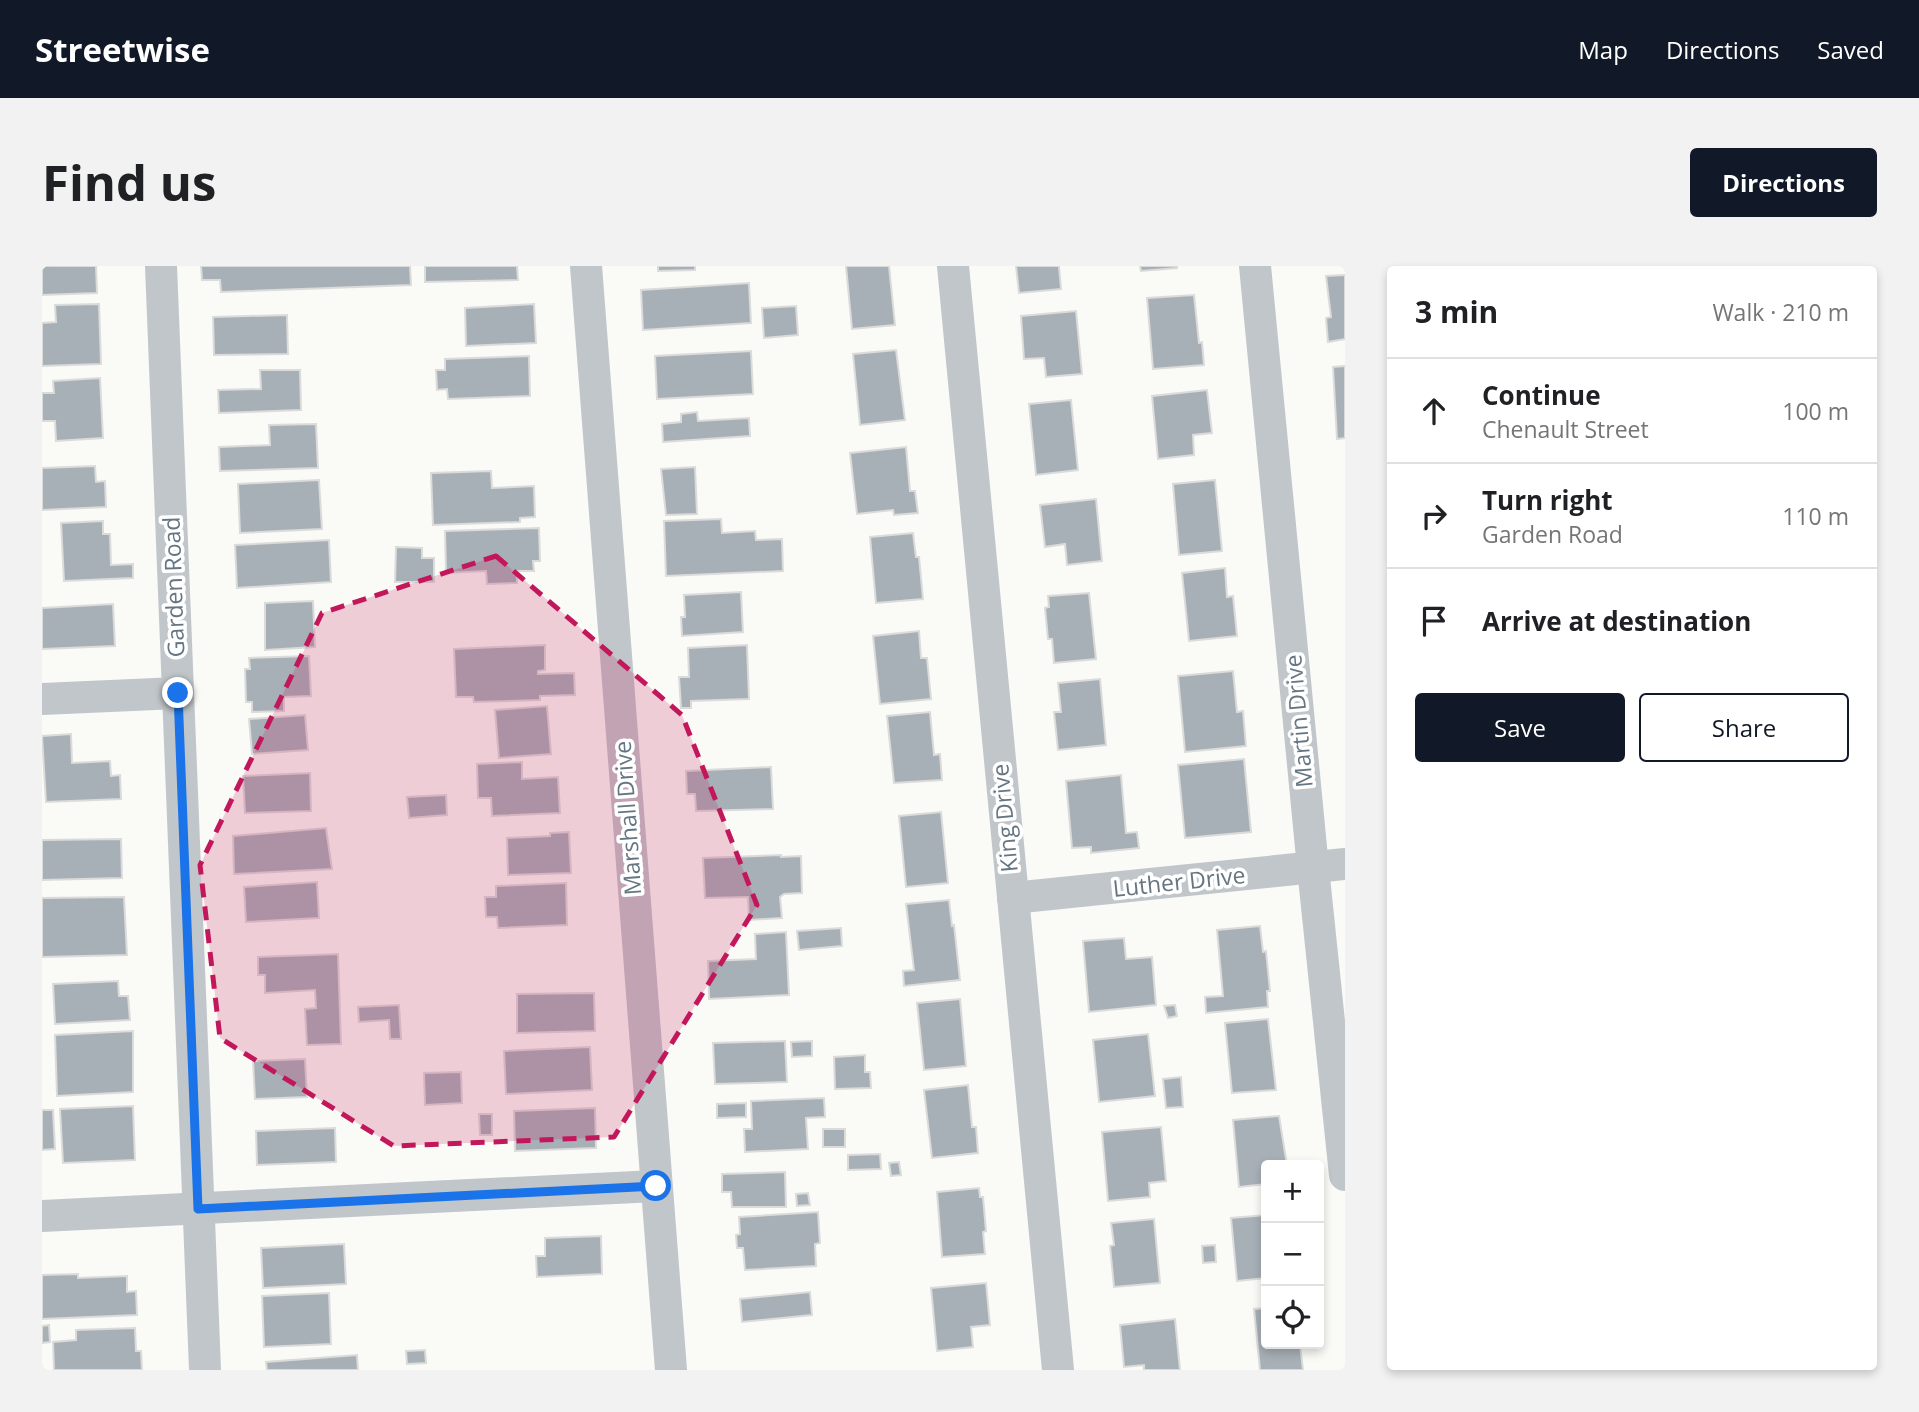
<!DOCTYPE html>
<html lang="en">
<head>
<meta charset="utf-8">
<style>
  :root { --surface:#fff; --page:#f2f2f2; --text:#202124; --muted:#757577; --line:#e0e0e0; --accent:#111827 }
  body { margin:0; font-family:"Open Sans",sans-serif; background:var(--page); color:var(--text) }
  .controls { position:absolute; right:21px; bottom:21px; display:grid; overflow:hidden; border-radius:7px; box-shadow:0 4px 10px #0003 }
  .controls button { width:63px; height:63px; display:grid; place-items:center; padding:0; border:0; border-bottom:2px solid var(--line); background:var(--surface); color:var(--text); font:35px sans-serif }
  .stop { position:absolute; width:21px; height:21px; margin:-16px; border:5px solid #1a73e8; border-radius:50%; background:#fff }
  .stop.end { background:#1a73e8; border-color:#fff; box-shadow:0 2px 7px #0008 }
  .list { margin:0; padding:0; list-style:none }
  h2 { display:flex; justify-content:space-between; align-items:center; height:91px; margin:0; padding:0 28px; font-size:30px }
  h2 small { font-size:23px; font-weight:400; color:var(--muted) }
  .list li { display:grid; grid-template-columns:46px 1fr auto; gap:21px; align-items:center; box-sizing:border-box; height:105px; padding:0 28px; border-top:2px solid var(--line) }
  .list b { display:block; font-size:26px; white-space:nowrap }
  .list p { margin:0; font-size:23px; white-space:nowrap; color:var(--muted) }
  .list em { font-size:23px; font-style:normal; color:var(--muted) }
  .actions { display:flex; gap:14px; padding:21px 28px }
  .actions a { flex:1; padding:16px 0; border:2px solid var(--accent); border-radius:7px; text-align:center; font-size:24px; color:var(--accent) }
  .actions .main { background:var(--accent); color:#fff }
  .icon { flex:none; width:38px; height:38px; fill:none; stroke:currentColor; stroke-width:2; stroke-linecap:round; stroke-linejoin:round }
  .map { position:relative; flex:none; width:1303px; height:1104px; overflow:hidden; border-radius:7px }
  header { display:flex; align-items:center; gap:42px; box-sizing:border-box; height:98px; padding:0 35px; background:var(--accent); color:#fff }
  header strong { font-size:33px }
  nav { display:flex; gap:38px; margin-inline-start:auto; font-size:24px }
  .intro { display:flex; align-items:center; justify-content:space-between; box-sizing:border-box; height:168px; padding:0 42px }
  h1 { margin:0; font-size:49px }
  .button { padding:18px 32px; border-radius:7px; background:var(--accent); color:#fff; font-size:24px; font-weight:700 }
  main { display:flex; gap:42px; padding:0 42px }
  aside { flex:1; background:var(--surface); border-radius:7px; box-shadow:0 4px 10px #0003 }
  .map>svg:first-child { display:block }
  .building { fill:#a8b0b7; stroke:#dbdbda; stroke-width:2 }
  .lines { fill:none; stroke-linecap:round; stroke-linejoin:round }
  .minor { stroke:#c1c6ca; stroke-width:32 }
  .route { stroke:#1a73e8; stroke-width:9 }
  .marked { fill:#c2185b; fill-opacity:0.2; stroke:#c2185b; stroke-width:5; stroke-dasharray:14 9; stroke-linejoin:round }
  .labels { text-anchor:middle; stroke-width:7; stroke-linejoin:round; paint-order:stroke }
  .street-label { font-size:23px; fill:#657682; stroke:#fff }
</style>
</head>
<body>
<header>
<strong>Streetwise</strong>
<nav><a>Map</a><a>Directions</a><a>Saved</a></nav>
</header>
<div class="intro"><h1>Find us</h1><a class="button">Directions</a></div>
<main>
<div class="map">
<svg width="1303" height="1104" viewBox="0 0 1303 1104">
  <rect width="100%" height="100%" fill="#fafaf7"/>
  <g class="building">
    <path d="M0 0H54L55 27 0 29Z"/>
    <path d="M159 0H368L369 19 179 26 178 14H160Z"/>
    <path d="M383 0H475L476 14 383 16Z"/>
    <path d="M616 0H653V4L616 5Z"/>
    <path d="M804 0H847L853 59 810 63Z"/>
    <path d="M974 0H1017L1019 23 977 27Z"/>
    <path d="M1098 0H1135V2L1099 5Z"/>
    <path d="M1303 9V73L1286 76 1284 52 1289 51 1284 10Z"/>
    <path d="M707 17 709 57 601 64 599 24Z"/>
    <path d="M1152 29 1157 77 1160 76 1162 99 1111 103 1105 32Z"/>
    <path d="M57 38 59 98 0 100V57L14 56 13 39Z"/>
    <path d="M492 38 494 77 424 80 423 42Z"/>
    <path d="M754 40 756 69 722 72 720 42Z"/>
    <path d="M1034 45 1040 108 1004 111 1002 92 982 93 979 50Z"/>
    <path d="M245 49 246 88 172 89 171 51Z"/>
    <path d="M854 84 863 154 818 159 811 88Z"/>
    <path d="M709 85 711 128 615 133 613 90Z"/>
    <path d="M487 90 488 130 406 133 405 123 395 124 394 104H403V93Z"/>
    <path d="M1303 100V172L1295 173 1291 101Z"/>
    <path d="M218 104H258L259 144 177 147 176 124 219 123Z"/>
    <path d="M58 112 61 172 14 175 13 155H0V127H12L11 115Z"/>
    <path d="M1165 124 1170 167 1151 169 1152 189 1116 193 1110 130Z"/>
    <path d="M1029 134 1036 204 994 209 987 138Z"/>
    <path d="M655 146 656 155 707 152 708 170 621 176 620 158 639 156V148Z"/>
    <path d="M274 158 276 202 178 205 177 181 228 179 227 159Z"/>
    <path d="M864 181 868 225H873L876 247 852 249 851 244 815 248 808 187Z"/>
    <path d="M53 200 54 216 63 215 64 241 0 244V202Z"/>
    <path d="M653 201 655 248 624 249 619 203Z"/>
    <path d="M449 205 450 222 492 220 493 251 478 252V256L391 259 389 207Z"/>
    <path d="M277 214 280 263 198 267 196 218Z"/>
    <path d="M1173 214 1180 285 1137 289 1131 218Z"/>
    <path d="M1054 233 1060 295 1025 299 1023 278 1003 281 998 239Z"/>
    <path d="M679 253 680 267 713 265 714 274 740 273 741 305 624 310 622 255Z"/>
    <path d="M61 255V268H68L69 299 91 298V312L22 315 19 257Z"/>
    <path d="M497 262 498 295H491L492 305H475V317L445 318 444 305 404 307 403 265Z"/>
    <path d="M871 267 874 291H877L881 333 834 337 828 271Z"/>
    <path d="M287 274 289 316 195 322 193 279Z"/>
    <path d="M354 281 380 282V292H392V316H353Z"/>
    <path d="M1183 302 1185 331 1191 330 1195 370 1147 375 1140 307Z"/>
    <path d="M699 326 701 366 640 370 639 351H643L642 329Z"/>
    <path d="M1047 327 1054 393 1012 397 1010 373H1006L1003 342 1007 341 1006 330Z"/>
    <path d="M271 335 273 381 223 384V337Z"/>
    <path d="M71 338 73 380 0 383V342Z"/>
    <path d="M877 365 879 392H885L889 433 838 438 831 370Z"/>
    <path d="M503 379V404L496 405V408L532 407 533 429 498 430V434L432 436 431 431H414L412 383Z"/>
    <path d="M705 379 707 433 649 435V442H639L637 411H647L646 382Z"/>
    <path d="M267 390 269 430 242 431V445L210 446V436H204L203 403H208L207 392Z"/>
    <path d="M1191 405 1195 446 1201 445 1204 480 1143 486 1136 410Z"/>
    <path d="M1058 413 1064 479 1016 484 1012 446H1019L1016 417Z"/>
    <path d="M505 440 509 488 457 492 453 444Z"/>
    <path d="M888 446 892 489 898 488 900 514 852 517 845 450Z"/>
    <path d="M263 449 266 484 210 488 207 453Z"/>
    <path d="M29 468 30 497 68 495 69 510 78 509 79 533 4 536 0 470Z"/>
    <path d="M1202 493 1209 566 1143 572 1136 499Z"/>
    <path d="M480 496V513L516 511 518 547 450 550 449 532H436L435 498Z"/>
    <path d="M729 501 731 543 654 545 653 528H645L644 505Z"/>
    <path d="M268 507 269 545 203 547 201 510Z"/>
    <path d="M1079 509 1084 567 1095 566 1097 582 1049 587V581L1030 582 1024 515Z"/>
    <path d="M404 529 405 549 367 552 365 531Z"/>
    <path d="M899 546 906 617 864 621 857 550Z"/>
    <path d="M284 562 290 603 192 608 191 570Z"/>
    <path d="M527 566 529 607 466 609 465 572 508 570V567Z"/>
    <path d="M79 573 80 612 0 614V574Z"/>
    <path d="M739 589V591L759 590 760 627 742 628 738 631 740 652 707 654 706 631 663 632 661 592Z"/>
    <path d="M275 616 277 652 204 656 202 621Z"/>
    <path d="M524 617 525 659 456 662 455 651H444L443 631H454V620Z"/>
    <path d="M82 631 85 689 0 691V632Z"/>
    <path d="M907 634 910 660 912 659 918 714 862 720 861 705 872 704 864 638Z"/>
    <path d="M1218 660 1221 686 1224 685 1228 725H1225L1226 741 1164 747 1163 731 1181 730 1175 664Z"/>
    <path d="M799 662 800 680 757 684 755 665Z"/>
    <path d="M744 666 747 729 667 733 666 695 714 693 713 668Z"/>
    <path d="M1082 672 1084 693 1110 691 1114 739 1047 746 1041 675Z"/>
    <path d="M296 688 299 778 265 779 263 743 274 742 273 724 223 727V709H216V691Z"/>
    <path d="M76 715 77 730H86L88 754 13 758 11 718Z"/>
    <path d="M552 727 553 765 475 767V728Z"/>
    <path d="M918 733 924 800 882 804 875 737Z"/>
    <path d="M357 739 359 773H348L347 754 317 756 316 741Z"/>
    <path d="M1133 739 1135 750 1126 752 1122 740Z"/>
    <path d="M1226 753 1234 824 1190 827 1183 757Z"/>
    <path d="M91 765V826L15 830 13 769Z"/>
    <path d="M1106 768 1113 830 1057 836 1051 774Z"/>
    <path d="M743 775 745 816 673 818 671 777Z"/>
    <path d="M770 775V790L750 791 749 776Z"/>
    <path d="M548 781 550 824 464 828 462 785Z"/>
    <path d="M823 789V806H828L829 822 793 823 792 791Z"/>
    <path d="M263 793 265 831 213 833 211 795Z"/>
    <path d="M419 806 420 837 383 839 382 807Z"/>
    <path d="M1139 811 1141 841 1124 842 1121 813Z"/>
    <path d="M926 819 930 861H934L936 887 890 892 882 824Z"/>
    <path d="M782 832 783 851 764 852 766 883 703 886 702 863H710L709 835Z"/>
    <path d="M704 837V851L675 852V838Z"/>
    <path d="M91 840 93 894 21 897 18 843Z"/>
    <path d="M553 842 554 882 473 885 472 845Z"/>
    <path d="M0 844H11L13 883 0 884Z"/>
    <path d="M437 848H450V869H438Z"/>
    <path d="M1237 850 1245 899H1224V918L1197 921 1191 854Z"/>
    <path d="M1119 861 1124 915 1107 917 1108 931 1066 935 1060 866Z"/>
    <path d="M293 862 294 896 215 899 214 865Z"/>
    <rect x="781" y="863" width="22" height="18"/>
    <path d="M838 888 839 903 806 904V889Z"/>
    <path d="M857 896 859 909 849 910 847 897Z"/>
    <path d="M743 906 744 941H690L689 926H680V908Z"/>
    <path d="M937 922 938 931H941L944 965 941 966 943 988 900 991 895 926Z"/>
    <path d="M766 927 768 939 755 940 754 928Z"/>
    <path d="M776 946 778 977 773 978 774 1000 703 1004 701 982H695L694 969 698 968 697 951Z"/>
    <path d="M1224 949V1012L1195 1015 1189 952Z"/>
    <path d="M1112 953 1118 1017 1072 1021 1068 980 1072 979 1069 957Z"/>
    <path d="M559 970 560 1008 495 1011 494 990H503V972Z"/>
    <path d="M302 978 304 1018 221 1022 219 982Z"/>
    <path d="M1173 979 1174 996 1161 997 1160 980Z"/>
    <path d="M36 1008V1012L85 1010V1026L94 1025 95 1049 0 1053V1009Z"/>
    <path d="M944 1017 948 1059 929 1061 931 1081 895 1085 889 1022Z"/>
    <path d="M768 1026 770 1049 700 1056 698 1033Z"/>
    <path d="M287 1027 289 1078 222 1081 220 1030Z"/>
    <path d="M1224 1042V1078H1258L1261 1104H1218L1212 1043Z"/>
    <path d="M1133 1053 1138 1104H1102V1099L1082 1101 1078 1059Z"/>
    <path d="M7 1059 8 1076 0 1077V1060Z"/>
    <path d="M93 1062 94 1085H99L100 1104H12L11 1076 34 1074V1064Z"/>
    <path d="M383 1084 384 1097 365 1098 364 1085Z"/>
    <path d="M315 1089 316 1104H225L224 1096Z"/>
  </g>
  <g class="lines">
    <g class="minor">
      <path d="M119 0 163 1104"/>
      <path d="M544 0 629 1104"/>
      <path d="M911 0 1016 1104"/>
      <path d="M1213 0 1271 602 1303 909"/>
      <path d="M0 433 136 427"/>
      <path d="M971 632 1303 598"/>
      <path d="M0 950 614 920"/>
    </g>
  </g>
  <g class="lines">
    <path class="route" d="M136 427 156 943 614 920"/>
  </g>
  <path class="marked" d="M454 290 640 449 715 639 572 871 352 880 178 772 158 599 280 347Z"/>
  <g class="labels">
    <g class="street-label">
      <text transform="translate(132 321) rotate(-92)" y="8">Garden Road</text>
      <text transform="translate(1257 455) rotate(-95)" y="8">Martin Drive</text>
      <text transform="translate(586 552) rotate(-94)" y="8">Marshall Drive</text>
      <text transform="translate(963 552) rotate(-95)" y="8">King Drive</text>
      <text transform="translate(1137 616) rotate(-6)" y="8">Luther Drive</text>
    </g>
  </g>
</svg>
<div class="controls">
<button>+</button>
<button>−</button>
<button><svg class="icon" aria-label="locate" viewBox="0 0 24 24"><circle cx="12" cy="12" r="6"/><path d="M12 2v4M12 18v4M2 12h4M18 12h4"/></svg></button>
</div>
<div class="stop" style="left:614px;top:920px"></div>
<div class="stop end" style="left:136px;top:427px"></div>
</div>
<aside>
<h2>3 min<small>Walk · 210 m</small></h2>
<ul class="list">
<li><svg class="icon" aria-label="ahead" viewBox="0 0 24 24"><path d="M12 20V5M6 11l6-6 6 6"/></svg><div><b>Continue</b><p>Chenault Street</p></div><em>100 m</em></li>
<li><svg class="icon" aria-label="right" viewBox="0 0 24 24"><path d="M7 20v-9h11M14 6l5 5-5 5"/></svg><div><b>Turn right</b><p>Garden Road</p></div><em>110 m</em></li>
<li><svg class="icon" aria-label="arrive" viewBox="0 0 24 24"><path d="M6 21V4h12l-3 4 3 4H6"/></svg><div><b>Arrive at destination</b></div></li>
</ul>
<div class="actions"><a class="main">Save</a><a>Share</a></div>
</aside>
</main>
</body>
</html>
